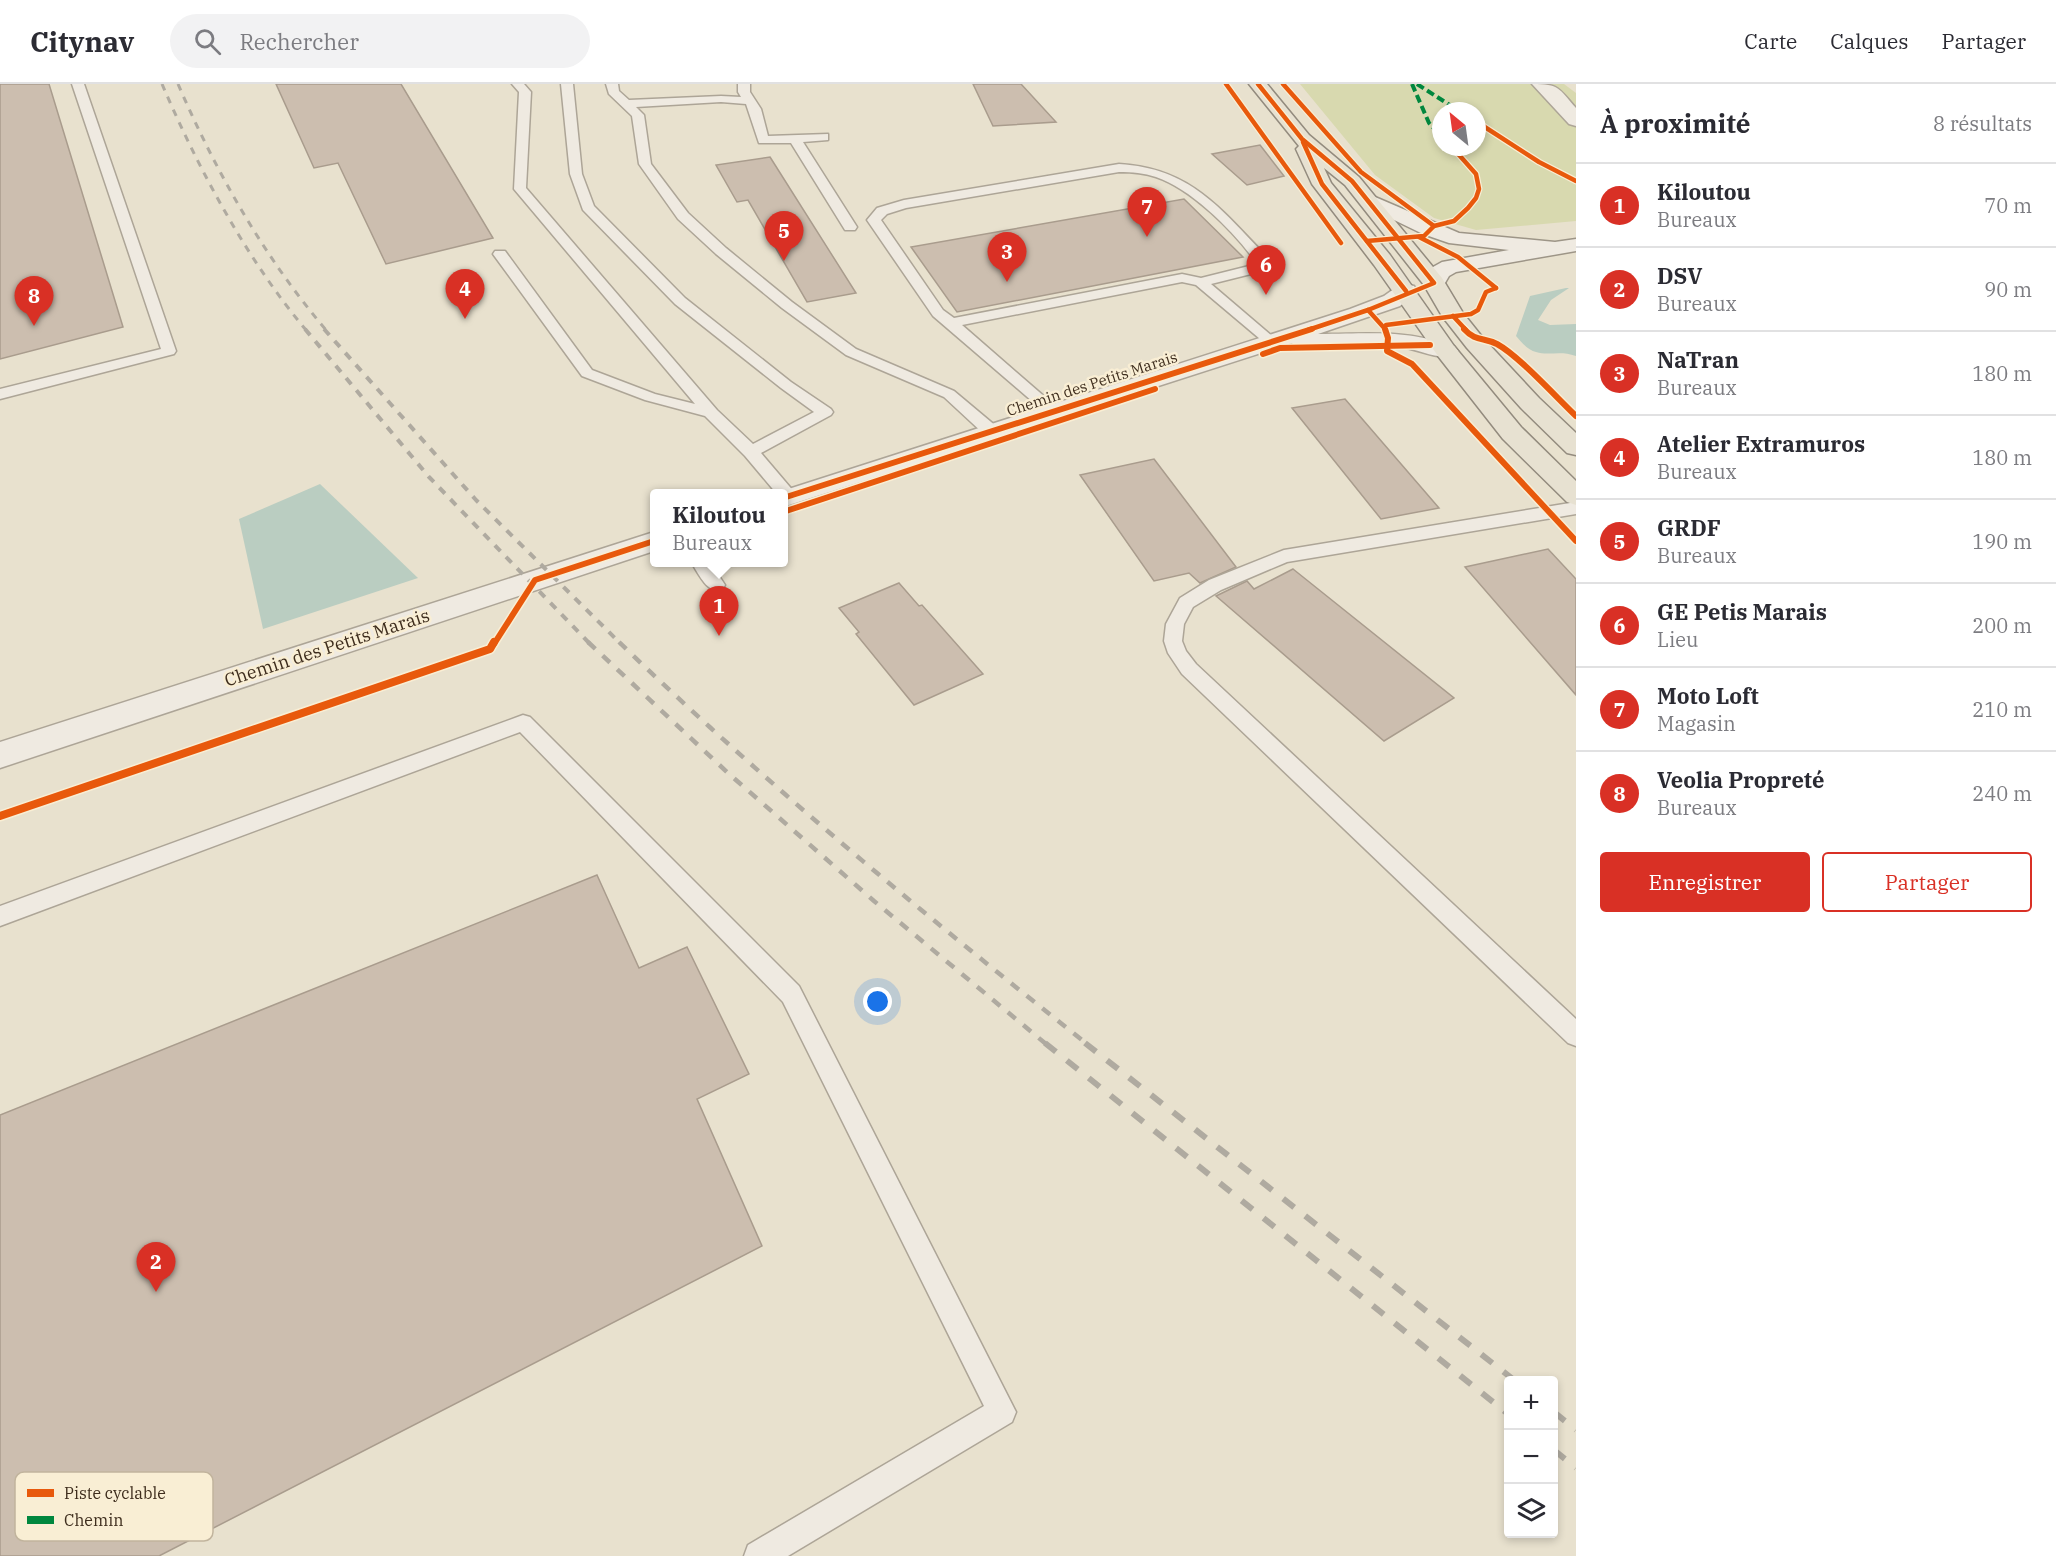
<!DOCTYPE html>
<html lang="fr">
<head>
<meta charset="utf-8">
<style>
  :root { --surface:#fff; --page:#f2f2f3; --text:#2b2b33; --muted:#7c7c81; --line:#e1e1e2; --accent:#d93025 }
  body { margin:0; font-family:"IBM Plex Serif",serif; background:var(--page); color:var(--text) }
  .controls { position:absolute; right:18px; bottom:18px; display:grid; overflow:hidden; border-radius:6px; box-shadow:0 3px 9px #0003 }
  .controls button { width:54px; height:54px; display:grid; place-items:center; padding:0; border:0; border-bottom:2px solid var(--line); background:var(--surface); color:var(--text); font:30px sans-serif }
  .compass { position:absolute; left:1432px; top:18px; width:54px; height:54px; border-radius:50%; background:var(--surface); box-shadow:0 3px 9px #0003; rotate:331deg }
  .you { position:absolute; left:878px; top:918px; width:21px; height:21px; margin:-15px; border:4px solid #fff; border-radius:50%; background:#1a73e8; box-shadow:0 0 0 9px #1a73e833 }
  .badge { display:grid; place-items:center; width:39px; height:39px; border-radius:50%; background:var(--accent); color:#fff; font-size:20px; font-weight:700 }
  .pin { position:absolute; translate:-50% -50px; filter:drop-shadow(0 2px 3px #0008) }
  .pin::after { content:''; position:absolute; top:32px; width:21px; height:18px; background:inherit; clip-path:polygon(0 0,100% 0,50% 100%) }
  .popup { position:absolute; left:650px; top:405px; width:138px; height:78px; box-sizing:border-box; display:grid; place-content:center; border-radius:6px; background:var(--surface); filter:drop-shadow(0 2px 4px #0005); font-size:20px; white-space:nowrap; color:var(--muted) }
  .popup b { font-size:22px; color:var(--text) }
  .popup::after { content:''; position:absolute; left:50%; top:100%; margin-left:-12px; border:12px solid transparent; border-top-color:var(--surface) }
  .list { margin:0; padding:0; list-style:none }
  h2 { display:flex; justify-content:space-between; align-items:center; height:78px; margin:0; padding:0 24px; font-size:26px }
  h2 small { font-size:20px; font-weight:400; color:var(--muted) }
  .list li { display:grid; grid-template-columns:39px 1fr auto; gap:18px; align-items:center; box-sizing:border-box; height:84px; padding:0 24px; border-top:2px solid var(--line) }
  .list b { display:block; font-size:22px; white-space:nowrap }
  .list p { margin:0; font-size:20px; white-space:nowrap; color:var(--muted) }
  .list em { font-size:20px; font-style:normal; color:var(--muted) }
  .actions { display:flex; gap:12px; padding:18px 24px }
  .actions a { flex:1; padding:14px 0; border:2px solid var(--accent); border-radius:6px; text-align:center; font-size:21px; color:var(--accent) }
  .actions .main { background:var(--accent); color:#fff }
  .icon { flex:none; width:33px; height:33px; fill:none; stroke:currentColor; stroke-width:2; stroke-linecap:round; stroke-linejoin:round }
  .map { position:relative; flex:none; width:1576px; height:1472px; overflow:hidden }
  header { display:flex; align-items:center; gap:36px; box-sizing:border-box; height:84px; padding:0 30px; background:var(--surface); border-bottom:2px solid var(--line) }
  header strong { font-size:28px }
  nav { display:flex; gap:33px; margin-inline-start:auto; font-size:21px }
  .search { width:420px; height:54px; background:var(--page); display:flex; align-items:center; gap:15px; box-sizing:border-box; padding:0 21px; border-radius:33px; color:var(--muted); font-size:22px }
  main { display:flex }
  aside { flex:1; background:var(--surface) }
  .map>svg:first-child { display:block }
  .green { fill:#d8d9af; fill-rule:evenodd }
  .water { fill:#bacdc1 }
  .building { fill:#ccbeaf; stroke:#a99c8d; stroke-width:1.5 }
  .lines { fill:none; stroke-linecap:round; stroke-linejoin:round }
  .lane-casing { stroke:#ada597; stroke-width:3 }
  .street-casing { stroke:#ada597; stroke-width:3 }
  .secondary-casing { stroke:#9d9587; stroke-width:3 }
  .primary-casing { stroke:#938b7e; stroke-width:3 }
  .lane { fill:#efeae1; fill-rule:evenodd }
  .street { fill:#efeae1; fill-rule:evenodd }
  .secondary { fill:#efeae1; fill-rule:evenodd }
  .primary { fill:#e7e1d1; fill-rule:evenodd }
  .rail-far3 { stroke:#afaaa0; stroke-width:3; stroke-dasharray:7 7; stroke-linecap:butt }
  .rail-far2 { stroke:#afaaa0; stroke-width:4; stroke-dasharray:8 8; stroke-linecap:butt }
  .rail-far1 { stroke:#afaaa0; stroke-width:4.5; stroke-dasharray:10 10; stroke-linecap:butt }
  .rail { stroke:#afaaa0; stroke-width:6; stroke-dasharray:14 14; stroke-linecap:butt }
  .quiet { stroke:#00873e; stroke-width:4; stroke-dasharray:8 4; stroke-linecap:butt }
  .cycleway-far2-casing { stroke:#f9eed4; stroke-width:7 }
  .cycleway-far1-casing { stroke:#f9eed4; stroke-width:9 }
  .cycleway-casing { stroke:#f9eed4; stroke-width:11 }
  .cycleway-far2 { stroke:#e8590c; stroke-width:4.5 }
  .cycleway-far1 { stroke:#e8590c; stroke-width:6 }
  .cycleway { stroke:#e8590c; stroke-width:8 }
  .labels { text-anchor:middle; stroke-width:5; stroke-linejoin:round; paint-order:stroke }
  .far-street-label { font-size:15px; fill:#3e2d1d; stroke:#f9eed4 }
  .street-label { font-size:18px; fill:#3e2d1d; stroke:#f9eed4 }
  .key { fill:#f9eed4; stroke:#c1b49d; stroke-width:1.5 }
  .key-label { font-size:16px; fill:#3e2d1d }
</style>
</head>
<body>
<header>
<strong>Citynav</strong>
<div class="search"><svg class="icon" aria-label="search" viewBox="0 0 24 24"><circle cx="10" cy="10" r="6"/><path d="M15 15l6 6"/></svg>Rechercher</div>
<nav><a>Carte</a><a>Calques</a><a>Partager</a></nav>
</header>
<main>
<div class="map">
<svg width="1576" height="1472" viewBox="0 0 1576 1472">
  <rect width="100%" height="100%" fill="#e8e1ce"/>
  <path class="green" d="M1300 0H1564L1576 9V137L1476 146 1434 134 1375 91ZM1441 27H1477V63H1441Z"/>
  <g class="water">
    <path d="M1566 204H1569L1551 216 1538 236 1550 241 1576 240V272C1560 266 1549 272 1536 268 1528 266 1521 258 1516 252L1530 212Z"/>
    <path d="M320 400 418 494 263 545 239 435Z"/>
  </g>
  <g class="building">
    <path d="M0 0H49L123 243 0 275Z"/>
    <path d="M276 0H401L493 154 386 180 338 79 314 84Z"/>
    <path d="M973 0H1021L1056 38 993 42Z"/>
    <path d="M1260 61 1284 92 1247 101 1212 70Z"/>
    <path d="M770 73 856 209 807 218 748 116 737 118 716 81Z"/>
    <path d="M1184 115 1243 173 957 228 911 163Z"/>
    <path d="M1345 315 1439 424 1381 435 1292 324Z"/>
    <path d="M1154 375 1236 483 1200 499 1189 489 1154 497 1080 391Z"/>
    <path d="M1548 465 1576 495V611L1465 483Z"/>
    <path d="M1293 485 1454 614 1384 657 1216 512 1247 497 1254 505Z"/>
    <path d="M899 499 919 522 922 521 983 590 914 621 856 550 859 548 839 524Z"/>
    <path d="M597 791 639 884 687 863 749 990 697 1015 762 1162 159 1472H0V1031Z"/>
  </g>
  <g class="lines">
    <defs>
      <g id="lane">
        <path d="M72 0H84L176 267 174 270 0 315V305L161 265Z"/>
        <path d="M512 0H524L531 8 526 104 717 326 753 360 814 328 781 304 675 220 583 126 570 90 561 0H573L582 90 594 122 685 214 791 298 831 325 833 328 831 331 761 369 795 409 797 413 795 417H783V410H777L745 372 705 332 645 316 582 292 493 170 495 167H505L592 286 655 310 695 320 514 105 519 8Z"/>
        <path d="M606 0H618L619 7 629 16 721 12 741 13 738 8V0H750V8L761 25 768 52 828 50V56L803 58 857 143 855 146H845L791 59H759L746 20 721 18 636 23 644 31 651 80 688 129 726 164 792 218 856 265 954 307 997 343 999 347 997 351H985L944 313 846 271 782 224 716 170 678 135 639 80 632 32 609 10Z"/>
        <path d="M1119 80C1190 84 1220 124 1266 172L1270 179 1263 187 1211 200 1278 257 1271 261 1266 260 1196 201 1182 198 962 241 1061 327 1053 332 1047 330 933 232 867 136 877 124 904 116ZM1119 88C1132 88 1144 89 1156 93 1192 105 1234 148 1256 178L1253 181 1201 194 1182 190 954 234 943 226 881 136 887 130 906 124Z"/>
        <path d="M1576 418V430L1287 478 1221 506 1193 523 1184 540 1182 557 1186 567 1196 580 1576 935V962L1568 959 1182 590 1168 569 1164 557 1166 540 1180 514 1209 496 1284 466Z"/>
        <path d="M691 478H710L725 501 722 506C707 510 699 490 691 478Z"/>
        <path d="M523 631 530 633 799 902 1016 1328 1012 1338 788 1472H744L748 1461 984 1322 783 918 520 648 0 842V822Z"/>
      </g>
      <g id="street">
        <path d="M1532 0C1560 0 1558 4 1576 24V42L1569 40Z"/>
        <path d="M1406 200 1414 202 1417 207 1400 222 1318 250C1372 250 1401 245 1454 262L1458 267 1454 272C1437 276 1418 265 1400 263 1365 259 1328 270 1294 262L1292 259 792 420 783 423V410H773L1350 225 1384 212 1398 202Z"/>
        <path d="M654 448V467L0 684V658Z"/>
      </g>
      <path id="secondary" d="M1368 110 1459 149 1555 158 1576 155V167L1456 188 1449 192 1442 204 1434 206 1426 204 1423 199 1433 183 1442 178 1509 166 1449 159 1423 150 1361 120 1358 116 1361 112Z"/>
      <path id="primary" d="M1249 0H1267L1309 51 1359 93 1442 194 1463 229 1483 254 1539 314 1576 349V371L1567 369 1521 324 1467 264 1442 232 1424 201 1345 101 1324 84 1331 99 1390 171 1454 262 1521 343 1576 397V421L1567 418 1503 355 1438 272 1374 181 1312 100 1296 65 1299 62Z"/>
    </defs>
    <use href="#lane" class="lane-casing"/>
    <use href="#street" class="street-casing"/>
    <use href="#secondary" class="secondary-casing"/>
    <use href="#primary" class="primary-casing"/>
    <use href="#lane" class="lane"/>
    <use href="#street" class="street"/>
    <use href="#secondary" class="secondary"/>
    <use href="#primary" class="primary"/>
    <g class="rail-far3">
      <path d="M162 0C198 84 247 176 306 246"/>
      <path d="M178 0C216 88 264 173 326 246"/>
    </g>
    <g class="rail-far2">
      <path d="M305 245 429 393 590 560"/>
      <path d="M324 245 476 416 621 560"/>
    </g>
    <g class="rail-far1">
      <path d="M588 558 728 689 874 817 1046 960"/>
      <path d="M619 558C767 701 926 832 1087 960"/>
    </g>
    <g class="rail">
      <path d="M1045 959 1508 1330"/>
      <path d="M1085 959 1514 1296"/>
      <path d="M1554 1328 1576 1346"/>
      <path d="M1554 1366 1576 1384"/>
    </g>
    <g class="quiet">
      <path d="M1412 0 1429 39 1441 52"/>
      <path d="M1417 0 1459 27"/>
    </g>
    <defs>
      <g id="cycleway-far2">
        <path d="M1226 0 1341 159"/>
        <path d="M1258 0 1302 55 1352 97 1434 199 1368 226 1308 246"/>
        <path d="M1283 0 1361 88 1434 142"/>
        <path d="M1477 38 1539 78 1576 97"/>
        <path d="M1303 58 1322 100 1406 207"/>
        <path d="M1419 153 1458 173 1496 204"/>
        <path d="M1367 157 1424 152 1434 142 1454 137 1468 124 1476 114 1479 105 1476 90 1452 63"/>
        <path d="M1368 226 1386 246"/>
        <path d="M1453 232 1466 246"/>
        <path d="M1386 241 1471 230 1478 226 1486 208 1496 204"/>
      </g>
      <g id="cycleway-far1">
        <path d="M1385 245 1388 254 1387 267 1412 280 1576 457"/>
        <path d="M1464 245C1476 258 1483 253 1497 260 1519 272 1556 313 1576 332"/>
        <path d="M1263 270 1280 264 1430 261"/>
        <path d="M783 414 1312 245"/>
        <path d="M783 428 1155 305"/>
        <path d="M494 560 535 496 654 457"/>
      </g>
      <path id="cycleway" d="M0 732 490 565 494 558"/>
    </defs>
    <use href="#cycleway-far2" class="cycleway-far2-casing"/>
    <use href="#cycleway-far1" class="cycleway-far1-casing"/>
    <use href="#cycleway" class="cycleway-casing"/>
    <use href="#cycleway-far2" class="cycleway-far2"/>
    <use href="#cycleway-far1" class="cycleway-far1"/>
    <use href="#cycleway" class="cycleway"/>
  </g>
  <g class="labels">
    <g class="far-street-label">
      <text transform="translate(1092 300) rotate(-18)" y="5">Chemin des Petits Marais</text>
    </g>
    <g class="street-label">
      <text transform="translate(327 564) rotate(-18)" y="6">Chemin des Petits Marais</text>
    </g>
  </g>
  <rect x="15" y="1388" width="198" height="69" rx="9" class="key"/>
  <rect x="27" y="1405" width="27" height="8" fill="#e8590c"/>
  <rect x="27" y="1432" width="27" height="8" fill="#00873e"/>
  <g class="key-label">
    <text x="64" y="1415">Piste cyclable</text>
    <text x="64" y="1442">Chemin</text>
  </g>
</svg>
<div class="controls">
<button>+</button>
<button>−</button>
<button><svg class="icon" aria-label="layers" viewBox="0 0 24 24"><path d="M12 4l9 5-9 5-9-5zM3 14l9 5 9-5"/></svg></button>
</div>
<svg class="compass" viewBox="-18 -18 36 36"><path d="M0-13l5 13h-10z" fill="#e53935"/><path d="M0 13l5-13h-10z" fill="#7c7c81"/></svg>
<div class="you"></div>
<div class="pin badge" style="left:719px;top:552px">1</div>
<div class="popup"><b>Kiloutou</b>Bureaux</div>
<div class="pin badge" style="left:156px;top:1208px">2</div>
<div class="pin badge" style="left:1007px;top:198px">3</div>
<div class="pin badge" style="left:465px;top:235px">4</div>
<div class="pin badge" style="left:784px;top:177px">5</div>
<div class="pin badge" style="left:1266px;top:211px">6</div>
<div class="pin badge" style="left:1147px;top:153px">7</div>
<div class="pin badge" style="left:34px;top:242px">8</div>
</div>
<aside>
<h2>À proximité<small>8 résultats</small></h2>
<ul class="list">
<li><span class="badge">1</span><div><b>Kiloutou</b><p>Bureaux</p></div><em>70 m</em></li>
<li><span class="badge">2</span><div><b>DSV</b><p>Bureaux</p></div><em>90 m</em></li>
<li><span class="badge">3</span><div><b>NaTran</b><p>Bureaux</p></div><em>180 m</em></li>
<li><span class="badge">4</span><div><b>Atelier Extramuros</b><p>Bureaux</p></div><em>180 m</em></li>
<li><span class="badge">5</span><div><b>GRDF</b><p>Bureaux</p></div><em>190 m</em></li>
<li><span class="badge">6</span><div><b>GE Petis Marais</b><p>Lieu</p></div><em>200 m</em></li>
<li><span class="badge">7</span><div><b>Moto Loft</b><p>Magasin</p></div><em>210 m</em></li>
<li><span class="badge">8</span><div><b>Veolia Propreté</b><p>Bureaux</p></div><em>240 m</em></li>
</ul>
<div class="actions"><a class="main">Enregistrer</a><a>Partager</a></div>
</aside>
</main>
</body>
</html>
